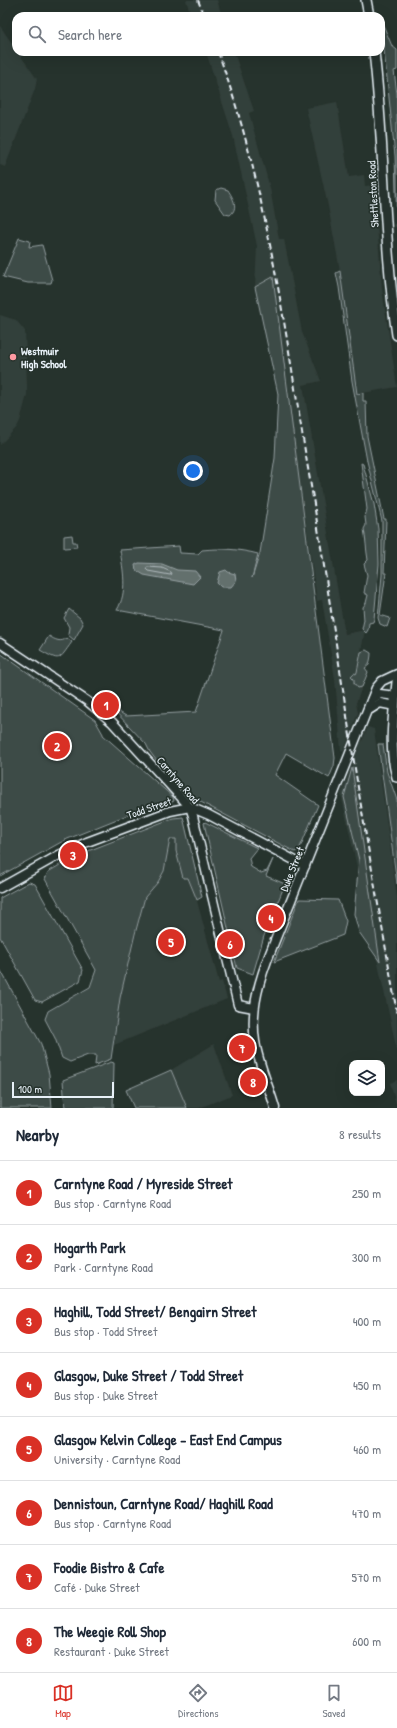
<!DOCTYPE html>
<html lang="en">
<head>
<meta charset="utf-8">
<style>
  :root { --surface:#fff; --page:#f6f6f7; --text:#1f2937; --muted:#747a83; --line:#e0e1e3; --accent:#d93025 }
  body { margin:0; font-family:"Patrick Hand",sans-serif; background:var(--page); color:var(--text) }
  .controls { position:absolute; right:12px; bottom:12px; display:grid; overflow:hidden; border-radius:8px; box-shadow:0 4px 16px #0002 }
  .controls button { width:36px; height:36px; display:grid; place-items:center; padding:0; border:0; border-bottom:1px solid var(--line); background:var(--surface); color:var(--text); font:20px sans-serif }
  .scale { position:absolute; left:12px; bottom:10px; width:102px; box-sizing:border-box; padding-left:4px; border:2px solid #e8f1f8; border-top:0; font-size:11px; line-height:14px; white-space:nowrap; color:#e8f1f8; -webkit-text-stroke:3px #26332d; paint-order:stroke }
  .you { position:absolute; left:193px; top:471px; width:14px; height:14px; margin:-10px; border:3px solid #fff; border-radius:50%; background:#1a73e8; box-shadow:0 0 0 6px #1a73e833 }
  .badge { display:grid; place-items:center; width:26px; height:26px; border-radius:50%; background:var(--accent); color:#fff; font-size:13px; font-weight:700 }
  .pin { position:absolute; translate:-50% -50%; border:2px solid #fff; box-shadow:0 1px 4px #0006 }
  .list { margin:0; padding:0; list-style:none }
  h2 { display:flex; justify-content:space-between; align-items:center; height:52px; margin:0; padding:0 16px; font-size:17px }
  h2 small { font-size:13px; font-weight:400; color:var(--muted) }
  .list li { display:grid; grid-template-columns:26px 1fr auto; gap:12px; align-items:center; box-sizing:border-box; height:64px; padding:0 16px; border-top:1px solid var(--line) }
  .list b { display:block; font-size:15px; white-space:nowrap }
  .list p { margin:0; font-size:13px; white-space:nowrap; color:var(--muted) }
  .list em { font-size:13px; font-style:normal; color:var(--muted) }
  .icon { flex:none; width:22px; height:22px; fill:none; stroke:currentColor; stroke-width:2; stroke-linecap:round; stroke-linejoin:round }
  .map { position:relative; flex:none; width:397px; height:1108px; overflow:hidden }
  .search { position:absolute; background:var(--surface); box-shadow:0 4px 16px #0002; left:12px; right:12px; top:12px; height:44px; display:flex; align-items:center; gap:10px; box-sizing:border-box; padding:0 14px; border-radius:12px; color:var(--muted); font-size:15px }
  .sheet { height:564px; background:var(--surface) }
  nav { display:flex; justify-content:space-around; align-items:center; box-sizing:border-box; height:56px; border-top:1px solid var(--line); background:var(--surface); font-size:11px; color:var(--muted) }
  nav a { display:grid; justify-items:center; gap:2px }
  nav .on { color:var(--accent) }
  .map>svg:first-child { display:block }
  .built { fill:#333f3a }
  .green { fill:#3e4b47; stroke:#939ea0 }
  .water { fill:#636f6d; stroke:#98a3a5 }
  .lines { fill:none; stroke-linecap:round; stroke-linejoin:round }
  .shore { stroke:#b3bdc0; stroke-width:1 }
  .secondary-casing { stroke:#e8f1f8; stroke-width:11 }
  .primary-casing { stroke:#e8f1f8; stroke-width:12 }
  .secondary { stroke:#26332d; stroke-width:8 }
  .primary { stroke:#26332d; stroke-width:9 }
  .rail { stroke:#e8f1f8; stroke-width:2; stroke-dasharray:6 3; stroke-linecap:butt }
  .poi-dot { fill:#ff9aa2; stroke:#26332d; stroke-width:1.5 }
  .labels { text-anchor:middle; stroke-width:3.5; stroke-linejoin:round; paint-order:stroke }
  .street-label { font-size:11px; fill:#e8f1f8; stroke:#26332d }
  .poi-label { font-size:11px; font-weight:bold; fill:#e8f1f8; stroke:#26332d; text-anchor:start }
</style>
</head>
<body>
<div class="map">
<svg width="397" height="1108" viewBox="0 0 397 1108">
  <rect width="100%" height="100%" fill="#26332d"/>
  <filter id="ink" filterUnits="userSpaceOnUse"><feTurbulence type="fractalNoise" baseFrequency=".025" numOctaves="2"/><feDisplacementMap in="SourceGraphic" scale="8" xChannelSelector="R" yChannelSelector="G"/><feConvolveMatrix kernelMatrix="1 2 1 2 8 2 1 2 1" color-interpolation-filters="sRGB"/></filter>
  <g filter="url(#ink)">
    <g class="built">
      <path d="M186 0H217L222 16H191Z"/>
      <path d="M0 26 16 49V52H18L37 79 35 89 5 167 0 165Z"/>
      <path d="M206 52H234L254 111 249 113 270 188 279 239H284L302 332 321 381 303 385 345 634 365 630 358 667 361 690 356 703 358 713 344 751 341 750 335 679 322 600 317 601 278 336 270 359 255 287 257 246 233 136Z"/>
      <path d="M337 102 349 177 364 175 365 186 374 185 382 289 397 387 357 394 340 271 328 206 306 108Z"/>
      <path d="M0 315 16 320 25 331 27 384V395L20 421 17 427 0 445Z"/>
      <path d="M368 727 374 729 397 897V1051L341 794 360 743 362 741Z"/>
      <path d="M170 839H176V851L197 901 219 982 222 981 227 999 114 1045 120 998 145 897 158 882 164 871Z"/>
      <path d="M214 1044 232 1095 199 1108H187L171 1070Z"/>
      <path d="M397 1080V1107L390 1083Z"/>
    </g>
    <g class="green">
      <path d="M381 20 392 46 397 50V70L394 71 397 94V227L395 156Z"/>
      <path d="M221 188 228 190C233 198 239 208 230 215L225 214 215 200 216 190Z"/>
      <path d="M19 238 30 241 29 247 42 245 52 280 51 283H28L3 277Z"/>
      <path d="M340 271 357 394 363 393V401H366L367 436 384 519H386L384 573H386L380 615 390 618 387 627 380 624 378 618 382 575V521L367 461 352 381 339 287 336 273Z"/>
      <path d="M273 277 335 758 334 766 329 778 286 753 275 775 318 805 299 850 295 852 197 800 170 778 150 752 146 744 112 708 126 716 196 712 224 630 117 610C128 592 123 570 120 550L179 546 180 553 198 554 202 550C221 548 239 549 258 554L252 578 260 553 275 458 278 394 255 287Z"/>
      <path d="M361 463 363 464 374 504 378 529 379 564 374 619 373 622 369 623 368 630 366 633 362 629 364 620 363 607 366 603 368 595 364 593 367 575 364 564 368 560C366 549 366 539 364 529L366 525 365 517 367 509Z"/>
      <path d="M72 535 73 542H76L77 547 64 548V536Z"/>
      <path d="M69 609 80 618 83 624 74 640 68 635 69 627 64 618Z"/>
      <path d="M49 636C55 640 61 643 67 638L72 642C58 661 61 662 40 650Z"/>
      <path d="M366 650 371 653C371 657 370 661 369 665L365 668 368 672 362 687 358 688 354 683V679L351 676 354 673 356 674 357 672 361 652Z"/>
      <path d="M0 653 95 720 103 734V735L173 797 174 801 155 809 147 807 65 840 0 876Z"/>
      <path d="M378 744H383L387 772 397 800V884Z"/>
      <path d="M352 768 380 962 359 932 354 914 359 860 344 797Z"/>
      <path d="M183 817 202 897 197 900 188 878H183L176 851V839H170L164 871 158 882 145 897 135 934 120 998 111 1059 95 1065 96 1055H88L70 1062 62 1058 55 1038 45 1019 48 1011 90 987 96 970 45 879 48 872 75 856 173 818Z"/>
      <path d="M205 822 257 848 249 858 251 867 261 873 267 871 273 859 266 876 285 884 264 936 253 974 237 968 204 823Z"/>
      <path d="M29 882 35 884 83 970 80 981 42 1002 35 1000 0 937V898Z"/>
      <path d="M299 899 338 900 346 921 343 935 274 962Z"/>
      <path d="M0 969 41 1044 49 1074 52 1108H0Z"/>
      <path d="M111 1062 114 1063 113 1108H65L63 1080Z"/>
      <path d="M171 1070 187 1108H134L126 1090Z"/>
    </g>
    <g class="water">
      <path d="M139 563 162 564 177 570 195 571 200 577 193 584 144 575 136 570 135 565Z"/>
      <path d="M226 570 228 572 235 574 236 581 231 587H221L217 583 220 572Z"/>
    </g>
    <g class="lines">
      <path class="shore" d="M148 567 162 568 171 572 172 574 170 575 148 571 146 569Z"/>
      <defs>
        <g id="secondary">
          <path d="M0 643 87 701 112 722 190 807 193 816 238 1005 254 1008"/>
          <path d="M372 699 380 694 396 696"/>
          <path d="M369 710 380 703 395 706"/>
          <path d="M0 888 59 855 87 842 170 811 190 807 209 815 305 866"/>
          <path d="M275 1108C269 1086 258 1063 255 1041 250 1009 260 977 272 948L376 688 382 681 397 674"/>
        </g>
        <g id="primary">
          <path d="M366 0 369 16"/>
          <path d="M374 52C385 146 383 242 397 335"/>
          <path d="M397 682C394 713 388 746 397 777"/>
        </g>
      </defs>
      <use href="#secondary" class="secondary-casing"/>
      <use href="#primary" class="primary-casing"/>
      <use href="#secondary" class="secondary"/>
      <use href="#primary" class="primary"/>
      <g class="rail">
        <path d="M198 0 204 16"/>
        <path d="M218 52C265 181 283 316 305 451 323 554 338 658 354 762 367 846 383 930 397 1014"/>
      </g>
    </g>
  </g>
  <circle class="poi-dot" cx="13" cy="357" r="4"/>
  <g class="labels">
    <g class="street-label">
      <text transform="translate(373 194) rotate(-93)" y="4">Shettleston Road</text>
      <text transform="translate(178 780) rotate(49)" y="4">Carntyne Road</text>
      <text transform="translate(149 808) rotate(-19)" y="4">Todd Street</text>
      <text transform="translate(292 869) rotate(-68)" y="4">Duke Street</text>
    </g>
    <g class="poi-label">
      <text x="21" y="355">Westmuir<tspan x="21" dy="13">High School</tspan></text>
    </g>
  </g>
</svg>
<div class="controls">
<button><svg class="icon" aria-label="layers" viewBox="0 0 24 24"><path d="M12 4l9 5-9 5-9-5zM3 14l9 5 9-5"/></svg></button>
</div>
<div class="scale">100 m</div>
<div class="you"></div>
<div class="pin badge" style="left:106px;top:705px">1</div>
<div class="pin badge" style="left:57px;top:746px">2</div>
<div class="pin badge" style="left:73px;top:855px">3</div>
<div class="pin badge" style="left:271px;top:918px">4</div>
<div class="pin badge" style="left:171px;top:942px">5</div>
<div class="pin badge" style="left:230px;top:944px">6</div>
<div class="pin badge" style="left:242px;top:1048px">7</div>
<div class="pin badge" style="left:253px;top:1082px">8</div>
<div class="search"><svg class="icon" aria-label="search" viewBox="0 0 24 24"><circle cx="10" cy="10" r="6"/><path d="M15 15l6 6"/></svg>Search here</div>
</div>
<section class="sheet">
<h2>Nearby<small>8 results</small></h2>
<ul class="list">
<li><span class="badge">1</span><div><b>Carntyne Road / Myreside Street</b><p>Bus stop · Carntyne Road</p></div><em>250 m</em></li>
<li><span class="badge">2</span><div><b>Hogarth Park</b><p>Park · Carntyne Road</p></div><em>300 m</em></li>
<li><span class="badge">3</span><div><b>Haghill, Todd Street/ Bengairn Street</b><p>Bus stop · Todd Street</p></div><em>400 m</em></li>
<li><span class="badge">4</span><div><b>Glasgow, Duke Street / Todd Street</b><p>Bus stop · Duke Street</p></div><em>450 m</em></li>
<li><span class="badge">5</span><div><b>Glasgow Kelvin College - East End Campus</b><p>University · Carntyne Road</p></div><em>460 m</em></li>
<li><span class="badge">6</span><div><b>Dennistoun, Carntyne Road/ Haghill Road</b><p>Bus stop · Carntyne Road</p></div><em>470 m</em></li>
<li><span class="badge">7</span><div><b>Foodie Bistro &amp; Cafe</b><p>Café · Duke Street</p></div><em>570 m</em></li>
<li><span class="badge">8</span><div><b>The Weegie Roll Shop</b><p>Restaurant · Duke Street</p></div><em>600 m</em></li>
</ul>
</section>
<nav>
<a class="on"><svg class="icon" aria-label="map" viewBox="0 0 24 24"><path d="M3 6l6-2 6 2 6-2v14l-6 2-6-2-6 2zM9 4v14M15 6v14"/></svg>Map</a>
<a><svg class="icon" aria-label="directions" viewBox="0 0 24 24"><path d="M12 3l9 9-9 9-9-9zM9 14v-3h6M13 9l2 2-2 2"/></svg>Directions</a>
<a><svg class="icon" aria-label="saved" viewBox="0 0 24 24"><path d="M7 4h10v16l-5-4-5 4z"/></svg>Saved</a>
</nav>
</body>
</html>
